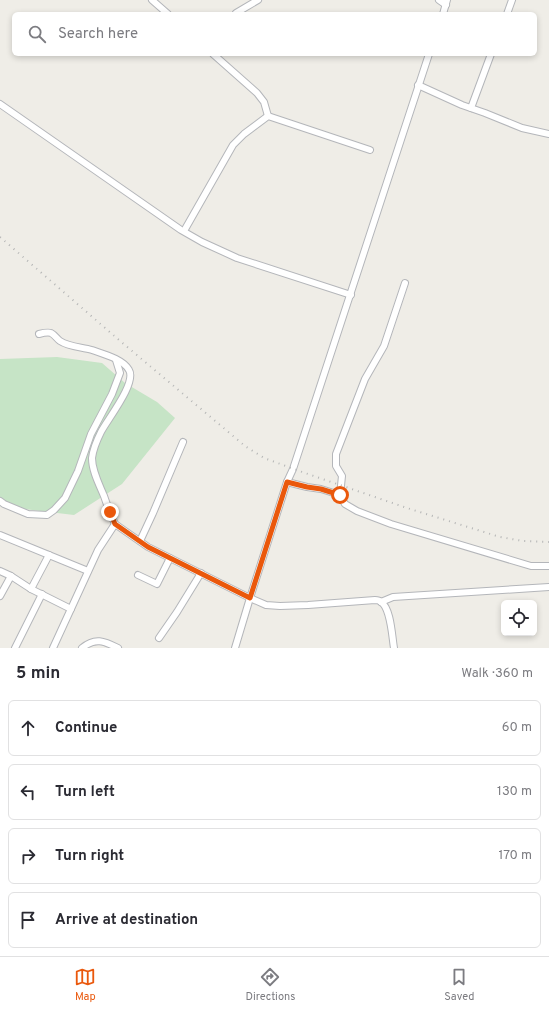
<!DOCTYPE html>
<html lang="en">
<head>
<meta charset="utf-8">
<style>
  :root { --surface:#fff; --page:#f7f7f7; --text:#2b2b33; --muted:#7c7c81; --line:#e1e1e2; --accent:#ea580c }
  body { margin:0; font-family:Overpass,sans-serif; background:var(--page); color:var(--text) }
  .controls { position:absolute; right:12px; bottom:12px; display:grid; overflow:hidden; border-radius:6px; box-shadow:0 2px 6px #0003 }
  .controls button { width:36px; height:36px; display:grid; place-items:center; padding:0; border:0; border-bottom:1px solid var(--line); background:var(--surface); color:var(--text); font:20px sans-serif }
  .stop { position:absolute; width:12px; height:12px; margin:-9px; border:3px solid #ea580c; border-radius:50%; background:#fff }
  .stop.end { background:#ea580c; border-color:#fff; box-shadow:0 1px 4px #0008 }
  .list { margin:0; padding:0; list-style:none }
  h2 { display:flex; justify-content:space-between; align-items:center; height:52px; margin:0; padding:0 16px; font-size:17px }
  h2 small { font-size:13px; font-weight:400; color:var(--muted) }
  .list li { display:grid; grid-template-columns:26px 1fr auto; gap:12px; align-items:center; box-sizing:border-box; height:56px; margin:0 8px 8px; padding:0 8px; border:1px solid var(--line); border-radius:6px }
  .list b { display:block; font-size:15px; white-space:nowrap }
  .list em { font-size:13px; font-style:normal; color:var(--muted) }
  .icon { flex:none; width:22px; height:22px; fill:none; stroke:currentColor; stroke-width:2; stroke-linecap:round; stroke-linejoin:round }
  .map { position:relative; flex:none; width:549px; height:648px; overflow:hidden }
  .search { position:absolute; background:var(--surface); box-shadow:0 2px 6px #0003; left:12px; right:12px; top:12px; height:44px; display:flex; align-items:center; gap:10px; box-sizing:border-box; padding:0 14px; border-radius:6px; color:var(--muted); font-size:15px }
  .sheet { height:308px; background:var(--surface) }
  nav { display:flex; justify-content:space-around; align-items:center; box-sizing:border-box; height:56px; border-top:1px solid var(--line); background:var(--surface); font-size:11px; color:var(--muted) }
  nav a { display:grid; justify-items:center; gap:2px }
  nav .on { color:var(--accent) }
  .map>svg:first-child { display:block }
  .green { fill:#c6e4c6 }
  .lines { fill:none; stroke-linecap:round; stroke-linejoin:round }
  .minor-casing { stroke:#b4b6ba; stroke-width:8 }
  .minor { stroke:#fff; stroke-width:6 }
  .rail { stroke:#b4b5b5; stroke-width:2; stroke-dasharray:1 5; stroke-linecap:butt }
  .route { stroke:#ea580c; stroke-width:5 }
</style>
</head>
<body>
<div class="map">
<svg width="549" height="648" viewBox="0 0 549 648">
  <rect width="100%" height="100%" fill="#efede7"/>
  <path class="green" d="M57 357 102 363 125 383 157 402 175 418 122 484 74 515 24 509 0 499V359Z"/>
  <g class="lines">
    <defs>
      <g id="minor">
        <path d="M152 0 168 14"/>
        <path d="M439 0 446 5"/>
        <path d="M236 13 258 0"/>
        <path d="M443 14 447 0"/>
        <path d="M507 14 512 0"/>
        <path d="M213 54 257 93 264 102 268 116"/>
        <path d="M418 85 462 105 485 113 522 128 549 134"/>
        <path d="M0 104 181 230 202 242 237 258 351 295"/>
        <path d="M471 108 491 54"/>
        <path d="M184 231 233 145 244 134 268 116 370 150"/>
        <path d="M405 283 384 346 365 379 336 454V466L342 476 340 495 345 504 357 511 391 524 531 566H549"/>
        <path d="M39 334C43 333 48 332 51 333 55 335 57 339 60 341 69 347 82 347 92 350 103 354 123 359 129 370 137 383 107 420 101 432 97 440 93 450 92 458 92 471 99 484 104 496 107 505 111 515 115 524"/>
        <path d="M287 482 307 487 321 489 340 495"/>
        <path d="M0 501 4 504 28 514 47 515 54 510 65 498 78 471 91 434 112 394 120 373 116 360"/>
        <path d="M0 535 88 571"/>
        <path d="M140 541 153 513 183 442"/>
        <path d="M0 571 11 576 31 589 71 609"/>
        <path d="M138 575 157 584 170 558"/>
        <path d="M31 589 49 555"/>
        <path d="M0 596 11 576"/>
        <path d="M381 602 393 597 549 587"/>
        <path d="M159 638 177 612 201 573"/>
        <path d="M15 648 42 594"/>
        <path d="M53 648 98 550 115 524 148 547 250 598 235 648"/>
        <path d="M82 648C95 637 104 641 118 648"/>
        <path d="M394 648C392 637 391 608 381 602 379 600 377 600 375 600L308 605 280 606 266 605 250 598 287 482 293 469 429 54"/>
      </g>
    </defs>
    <use href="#minor" class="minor-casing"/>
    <use href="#minor" class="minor"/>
    <path class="rail" d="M0 237 119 340 245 446 264 458 305 473 407 508 500 537 523 541 549 542"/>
  </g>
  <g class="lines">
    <path class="route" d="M110 512 115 524 148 547 250 598 287 482 307 487 321 489 340 495"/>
  </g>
</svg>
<div class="controls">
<button><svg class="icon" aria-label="locate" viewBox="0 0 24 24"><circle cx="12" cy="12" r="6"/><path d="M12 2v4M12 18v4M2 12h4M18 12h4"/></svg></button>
</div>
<div class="stop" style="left:340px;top:495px"></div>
<div class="stop end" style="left:110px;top:512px"></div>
<div class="search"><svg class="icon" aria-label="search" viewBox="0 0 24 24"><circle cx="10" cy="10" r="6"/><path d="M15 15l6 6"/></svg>Search here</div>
</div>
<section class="sheet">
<h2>5 min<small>Walk · 360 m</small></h2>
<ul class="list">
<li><svg class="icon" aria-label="ahead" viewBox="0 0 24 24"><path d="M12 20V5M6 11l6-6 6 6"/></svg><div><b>Continue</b></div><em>60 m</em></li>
<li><svg class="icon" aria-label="left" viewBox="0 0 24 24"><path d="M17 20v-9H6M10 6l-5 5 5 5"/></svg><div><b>Turn left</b></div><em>130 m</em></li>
<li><svg class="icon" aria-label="right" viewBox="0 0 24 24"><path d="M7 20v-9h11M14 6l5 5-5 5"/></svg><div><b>Turn right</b></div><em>170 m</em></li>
<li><svg class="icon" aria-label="arrive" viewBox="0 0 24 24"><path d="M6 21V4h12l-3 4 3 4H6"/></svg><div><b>Arrive at destination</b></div></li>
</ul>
</section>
<nav>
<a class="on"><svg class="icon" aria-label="map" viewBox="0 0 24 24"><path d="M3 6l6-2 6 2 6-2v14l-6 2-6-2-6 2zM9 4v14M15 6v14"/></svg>Map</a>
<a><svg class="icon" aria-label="directions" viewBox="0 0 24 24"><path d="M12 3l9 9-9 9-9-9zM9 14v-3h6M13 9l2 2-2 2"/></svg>Directions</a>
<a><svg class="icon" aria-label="saved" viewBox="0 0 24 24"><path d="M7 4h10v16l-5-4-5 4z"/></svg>Saved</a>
</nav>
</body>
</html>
